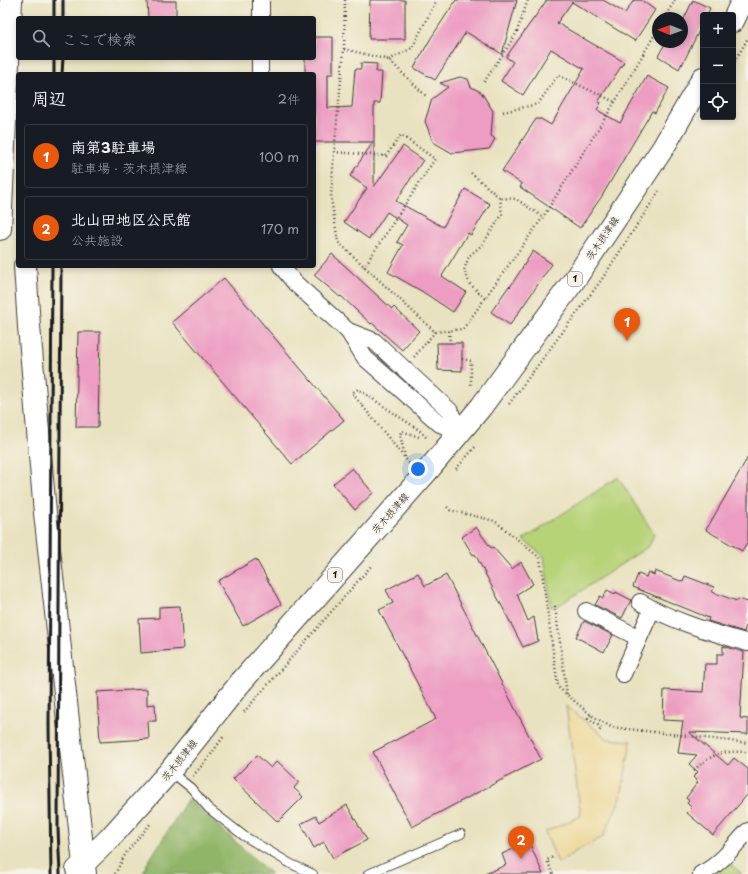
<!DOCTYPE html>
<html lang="ja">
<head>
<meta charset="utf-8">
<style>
  :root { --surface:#171b24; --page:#242831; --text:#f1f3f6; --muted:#9ea1a6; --line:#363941; --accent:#ea580c }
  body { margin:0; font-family:"Playpen Sans","Klee One",sans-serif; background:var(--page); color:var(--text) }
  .controls { position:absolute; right:12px; top:12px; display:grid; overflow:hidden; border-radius:4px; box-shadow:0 2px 6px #0003 }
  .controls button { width:36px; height:36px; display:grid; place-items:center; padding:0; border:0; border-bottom:1px solid var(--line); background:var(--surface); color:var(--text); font:20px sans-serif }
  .compass { position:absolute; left:652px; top:12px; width:36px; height:36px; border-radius:50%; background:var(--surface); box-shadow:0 2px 6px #0003; rotate:271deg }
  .you { position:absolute; left:418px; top:469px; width:14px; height:14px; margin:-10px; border:3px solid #fff; border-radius:50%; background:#1a73e8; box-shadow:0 0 0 6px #1a73e833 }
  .badge { display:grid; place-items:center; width:26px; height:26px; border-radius:50%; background:var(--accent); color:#fff; font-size:13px; font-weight:700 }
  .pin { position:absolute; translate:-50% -33px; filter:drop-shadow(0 1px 2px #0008) }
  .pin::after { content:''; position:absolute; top:21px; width:14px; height:12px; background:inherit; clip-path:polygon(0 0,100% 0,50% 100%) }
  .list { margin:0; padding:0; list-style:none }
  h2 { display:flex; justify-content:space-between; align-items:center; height:52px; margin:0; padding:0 16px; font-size:17px }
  h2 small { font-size:13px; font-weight:400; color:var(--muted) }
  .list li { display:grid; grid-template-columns:26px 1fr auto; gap:12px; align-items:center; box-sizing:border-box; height:64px; margin:0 8px 8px; padding:0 8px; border:1px solid var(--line); border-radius:4px }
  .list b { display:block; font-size:15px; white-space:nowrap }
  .list p { margin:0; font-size:13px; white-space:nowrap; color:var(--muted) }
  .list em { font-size:13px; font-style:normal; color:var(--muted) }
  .icon { flex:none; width:22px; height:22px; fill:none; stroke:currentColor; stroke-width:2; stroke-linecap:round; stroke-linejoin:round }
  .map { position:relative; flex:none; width:748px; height:874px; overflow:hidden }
  .search { position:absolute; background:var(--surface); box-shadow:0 2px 6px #0003; left:16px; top:16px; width:300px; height:44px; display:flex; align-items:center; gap:10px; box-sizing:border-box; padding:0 14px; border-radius:4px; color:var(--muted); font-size:15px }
  .panel { position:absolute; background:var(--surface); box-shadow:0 2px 6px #0003; left:16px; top:72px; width:300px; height:196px; border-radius:4px }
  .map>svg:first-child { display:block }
  .green { fill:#b7d378; stroke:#6a784a }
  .forest { fill:#91b568; stroke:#566842 }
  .sand { fill:#eeda9e; stroke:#857b5d }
  .building { fill:#ed9dc2 }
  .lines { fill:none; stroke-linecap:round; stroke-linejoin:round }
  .lane-casing { stroke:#3b3a35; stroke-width:10 }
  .street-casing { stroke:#3b3a35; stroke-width:18 }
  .primary-casing { stroke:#3b3a35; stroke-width:24 }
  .path { stroke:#3b3a35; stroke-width:2.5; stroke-dasharray:1 3; stroke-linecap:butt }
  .lane { stroke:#fff; stroke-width:8 }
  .street { stroke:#fff; stroke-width:16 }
  .primary { stroke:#fff; stroke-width:22 }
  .rail { stroke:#1c1c1c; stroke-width:3 }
  .primary-bridge-casing { stroke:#3b3a35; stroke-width:24; stroke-linecap:butt }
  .path-bridge { stroke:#3b3a35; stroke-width:2.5; stroke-dasharray:1 3; stroke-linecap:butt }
  .primary-bridge { stroke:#fff; stroke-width:22 }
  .labels { text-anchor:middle; stroke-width:3; stroke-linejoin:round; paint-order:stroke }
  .shield { fill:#f7f3e8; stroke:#5e5c59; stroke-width:1 }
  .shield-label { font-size:9px; font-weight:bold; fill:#1c1c1c }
  .street-label { font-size:10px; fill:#1c1c1c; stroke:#f7f3e8 }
</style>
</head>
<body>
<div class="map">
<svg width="748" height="874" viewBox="0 0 748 874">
  <rect width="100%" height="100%" fill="#f7f3e8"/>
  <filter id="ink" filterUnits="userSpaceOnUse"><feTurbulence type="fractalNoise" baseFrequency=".025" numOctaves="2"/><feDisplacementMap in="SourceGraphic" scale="8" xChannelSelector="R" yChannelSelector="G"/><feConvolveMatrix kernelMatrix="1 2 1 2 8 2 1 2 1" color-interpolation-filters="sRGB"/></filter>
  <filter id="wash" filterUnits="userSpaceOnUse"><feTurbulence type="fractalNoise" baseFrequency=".012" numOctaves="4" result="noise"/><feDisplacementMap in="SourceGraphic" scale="16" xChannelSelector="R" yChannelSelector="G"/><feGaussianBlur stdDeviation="0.9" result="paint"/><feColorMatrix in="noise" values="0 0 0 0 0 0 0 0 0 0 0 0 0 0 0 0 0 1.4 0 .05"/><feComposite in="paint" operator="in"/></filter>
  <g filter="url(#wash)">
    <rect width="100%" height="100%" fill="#e9e2c0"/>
    <g class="green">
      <path d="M618 477 654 534 649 546 558 606 551 607 544 556 523 540Z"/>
      <path d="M728 862 742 874H714Z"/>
    </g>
    <path class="forest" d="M187 800 193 803 271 874H143L147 864Z"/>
    <path class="sand" d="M566 706 608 739 631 741 621 797 603 837 578 850 558 863 545 832 581 816Z"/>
    <g id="blocks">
      <g class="building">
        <path d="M370 0H405V39H369Z"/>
        <path d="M456 0H517L502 54 466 32 435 80 414 68 431 38Z"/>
        <path d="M547 0H603L625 13 634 0H641L655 10 635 41 572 2 557 23 624 62 598 102 601 103 597 110 620 123 647 76 669 88 655 113 652 111 602 196 580 228 520 187 522 184 502 171 536 119H541L551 125 584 69 551 49 523 95 501 81 513 62 506 57Z"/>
        <path d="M693 0 710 8 707 15H703V23L682 65V63L679 69 658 56 666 42H682V23Z"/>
        <path d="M147 1H176V18H148Z"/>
        <path d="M314 37H333V74H328V108L352 107 355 69H361V63L377 64 376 72H382L380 103H374V187L403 146 423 160 396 201 443 227 465 189 490 204 471 235 468 233 442 276 466 292 453 312 423 292 388 272 403 245 397 242 407 225 387 212 369 239 344 222 367 188 350 176 373 142H314V74H305V58H314Z"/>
        <path d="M460 77 468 79 471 87 481 92 493 111 491 136 495 139 489 149 452 153 433 142 425 121 432 99 448 87 440 83Z"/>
        <path d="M533 251 552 264 510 325 491 312 509 286 510 287Z"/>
        <path d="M332 254 392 309 394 307 419 331 402 350 372 323 371 324 341 296 340 297 314 275Z"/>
        <path d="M224 278 344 420 292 464 172 322Z"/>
        <path d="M78 332H100L98 427H76Z"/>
        <path d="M437 343H462V371L438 370Z"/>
        <path d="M748 457V541L742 551 706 530Z"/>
        <path d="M352 468 373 493 355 510 333 484Z"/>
        <path d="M476 527 491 548 493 547 512 569 521 562 533 584 517 594 528 621 534 617 538 641 523 647 475 554 473 555 462 537Z"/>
        <path d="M256 559 281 604 243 626 218 581Z"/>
        <path d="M655 571 683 582 685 576 714 587 712 592 737 601 738 599 748 602V620L744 632 708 621 709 618 633 587 638 574 646 577 648 572 654 575Z"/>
        <path d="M418 573 425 586 446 575 541 759 412 827 373 752 436 719 379 610 393 603 386 590Z"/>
        <path d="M607 590 615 594 616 592 631 600 622 618 595 605 600 596 603 598Z"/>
        <path d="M180 606 183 649 141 653 139 619 159 618V607Z"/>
        <path d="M584 621 613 635 604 652 576 637Z"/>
        <path d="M723 646 744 652 740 718 748 719V734L689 732 728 765 734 758 748 769V794L713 835 687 813 692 808 687 803 689 801 686 798 698 782 693 777 698 772 689 764 697 755 678 753 683 721 663 720 664 690 703 692 705 664H717V654H723Z"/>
        <path d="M147 689V705L155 704 156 721H148L149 739 100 742 97 692Z"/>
        <path d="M257 755 271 768 277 761 299 782 294 788 303 797 278 822 233 779Z"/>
        <path d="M347 805 367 840 333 858 324 842 314 848 301 824 316 816 319 822Z"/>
        <path d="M529 842 543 874H485L506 865 502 854Z"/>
      </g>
    </g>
  </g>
  <g filter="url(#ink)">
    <use href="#blocks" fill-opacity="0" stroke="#3b3a35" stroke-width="1"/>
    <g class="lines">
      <defs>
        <g id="lane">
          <path d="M171 772 191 788 208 808 244 836 291 864 313 874"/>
          <path d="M368 874 461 834"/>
        </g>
        <g id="street">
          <path d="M261 18V0"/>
          <path d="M260 74V58"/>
          <path d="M281 266 295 283 348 331 365 358 440 424 459 432"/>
          <path d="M348 331 374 341 450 411 459 432"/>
          <path d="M640 602C674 622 711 632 748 643"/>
          <path d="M586 611 639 638"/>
          <path d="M623 674 652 609"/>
          <path d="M701 874C720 865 734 846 748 831"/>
        </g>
        <g id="primary">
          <path d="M733 21 743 0"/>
          <path d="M0 229 11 0"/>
          <path d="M25 266 29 326 45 513 85 874"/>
          <path d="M429 469 481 407 575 279 663 148 703 78"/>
          <path d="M77 870 109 839 170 771 241 682"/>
        </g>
      </defs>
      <use href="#lane" class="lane-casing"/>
      <use href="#street" class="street-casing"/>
      <use href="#primary" class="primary-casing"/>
      <g class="path">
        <path d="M345 0 344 49 334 152 331 198 338 242 435 332 463 329 543 217 615 102 658 29"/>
        <path d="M664 18 675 0"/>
        <path d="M344 49 389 60 426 96"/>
        <path d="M389 60 412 48 435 3V0"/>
        <path d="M733 65 748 38"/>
        <path d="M484 82 516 34 528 0"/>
        <path d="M503 112 538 104 558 75 615 102"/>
        <path d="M334 152 386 156 401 135 435 159 364 267"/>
        <path d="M471 173 500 198 516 199 543 217"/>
        <path d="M485 298 470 284 464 270 469 256 482 245 502 215 500 198"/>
        <path d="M449 331 450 343"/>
        <path d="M414 357 435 332"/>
        <path d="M462 359 471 361V387"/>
        <path d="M509 404 602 279 659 191"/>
        <path d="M405 457 400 434 402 431 419 437"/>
        <path d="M409 463 352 393 358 389 419 430 428 439"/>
        <path d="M456 469 476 446"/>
        <path d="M447 507 450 510 495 521 540 558 558 687 591 715 611 727 748 743"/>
        <path d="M555 606 567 695"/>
        <path d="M244 712 257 697"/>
        <path d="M591 715 588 718 602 728 599 731"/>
        <path d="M694 770C715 752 721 751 748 752"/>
        <path d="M193 776 209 757 224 736"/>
        <path d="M115 874 126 853 151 823"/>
        <path d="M553 874 547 860 555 856"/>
      </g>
      <use href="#lane" class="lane"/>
      <use href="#street" class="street"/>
      <use href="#primary" class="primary"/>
      <g class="rail">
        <path d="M54 18V0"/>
        <path d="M63 18V0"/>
        <path d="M54 74V58"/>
        <path d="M62 74 63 58"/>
        <path d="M51 874 49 725 52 266"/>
        <path d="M60 874 58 829 59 602 61 266"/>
      </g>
      <defs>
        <path id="primary-bridge" d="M241 682 429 469"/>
      </defs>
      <use href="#primary-bridge" class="primary-bridge-casing"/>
      <path class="path-bridge" d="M257 697 372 565"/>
      <use href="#primary-bridge" class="primary-bridge"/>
    </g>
  </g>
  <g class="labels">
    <g class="shield">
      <rect x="568" y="272" width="14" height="14" rx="3"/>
      <rect x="328" y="568" width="14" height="14" rx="3"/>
    </g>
    <g class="shield-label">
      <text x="575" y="282">1</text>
      <text x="335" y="578">1</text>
    </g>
    <g class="street-label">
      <text transform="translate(602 238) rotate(-56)" y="4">茨木摂津線</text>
      <text transform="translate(390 513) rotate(-49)" y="4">茨木摂津線</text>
      <text transform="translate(179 760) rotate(-51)" y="4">茨木摂津線</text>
    </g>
  </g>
</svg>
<div class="controls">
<button>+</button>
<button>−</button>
<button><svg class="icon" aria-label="locate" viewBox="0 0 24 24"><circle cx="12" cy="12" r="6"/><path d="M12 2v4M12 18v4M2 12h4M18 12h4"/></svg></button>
</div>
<svg class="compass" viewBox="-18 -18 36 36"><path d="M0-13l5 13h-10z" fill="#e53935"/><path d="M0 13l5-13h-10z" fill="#9ea1a6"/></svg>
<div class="you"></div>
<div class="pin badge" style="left:627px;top:341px">1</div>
<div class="pin badge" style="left:521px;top:859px">2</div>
<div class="search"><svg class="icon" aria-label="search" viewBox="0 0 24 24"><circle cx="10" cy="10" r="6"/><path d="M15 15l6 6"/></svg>ここで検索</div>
<section class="panel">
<h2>周辺<small>2件</small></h2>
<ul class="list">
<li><span class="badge">1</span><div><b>南第3駐車場</b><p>駐車場 · 茨木摂津線</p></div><em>100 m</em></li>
<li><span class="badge">2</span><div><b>北山田地区公民館</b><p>公共施設</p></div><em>170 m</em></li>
</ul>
</section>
</div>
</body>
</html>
